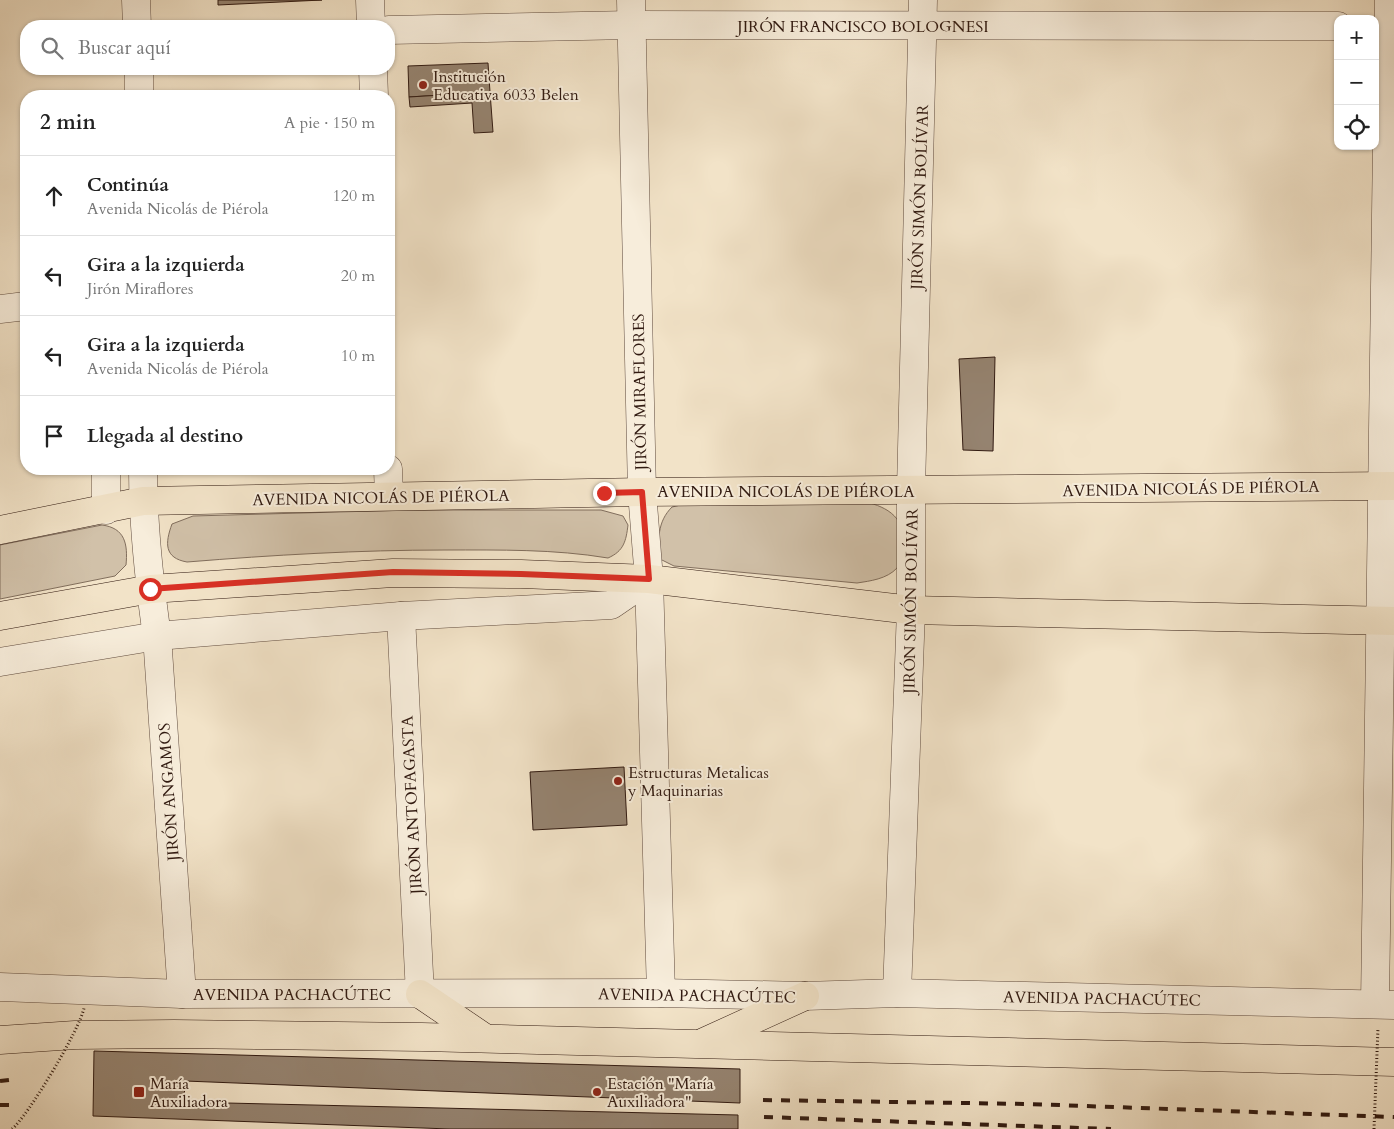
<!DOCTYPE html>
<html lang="es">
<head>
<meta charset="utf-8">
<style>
  :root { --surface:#fff; --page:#f6f6f6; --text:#222; --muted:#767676; --line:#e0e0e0 }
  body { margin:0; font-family:Cardo,serif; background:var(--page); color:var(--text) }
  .controls { position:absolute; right:15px; top:15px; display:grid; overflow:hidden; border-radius:10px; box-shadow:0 1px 4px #0004 }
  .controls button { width:45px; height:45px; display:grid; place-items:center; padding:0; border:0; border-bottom:1px solid var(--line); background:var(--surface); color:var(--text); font:25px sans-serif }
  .stop { position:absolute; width:15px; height:15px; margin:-11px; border:4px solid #d93025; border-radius:50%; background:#fff }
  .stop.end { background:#d93025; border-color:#fff; box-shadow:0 1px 5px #0008 }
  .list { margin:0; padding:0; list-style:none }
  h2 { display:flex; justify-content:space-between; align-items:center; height:65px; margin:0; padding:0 20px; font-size:21px }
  h2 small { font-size:16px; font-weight:400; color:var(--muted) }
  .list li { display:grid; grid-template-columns:32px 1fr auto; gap:15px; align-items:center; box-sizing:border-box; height:80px; padding:0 20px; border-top:1px solid var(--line) }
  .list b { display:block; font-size:19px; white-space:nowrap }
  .list p { margin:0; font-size:16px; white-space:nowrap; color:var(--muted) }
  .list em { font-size:16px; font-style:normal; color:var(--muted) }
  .icon { flex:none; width:28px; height:28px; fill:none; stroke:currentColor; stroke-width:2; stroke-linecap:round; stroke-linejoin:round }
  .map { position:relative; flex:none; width:1394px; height:1129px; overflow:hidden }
  .search { position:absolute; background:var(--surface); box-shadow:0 1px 4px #0004; left:20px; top:20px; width:375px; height:55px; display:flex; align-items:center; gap:12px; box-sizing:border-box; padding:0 18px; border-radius:20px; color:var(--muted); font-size:19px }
  .panel { position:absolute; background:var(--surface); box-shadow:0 1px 4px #0004; left:20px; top:90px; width:375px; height:385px; border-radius:20px }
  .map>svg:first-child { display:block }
  .green { fill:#d1c1a9; stroke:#816e5d }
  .building { fill:#958370; stroke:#311a11 }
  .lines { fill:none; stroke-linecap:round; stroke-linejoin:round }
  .minor-casing { stroke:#614c3f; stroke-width:29 }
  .major-casing { stroke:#311a11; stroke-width:29 }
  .minor { stroke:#f7eddb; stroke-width:28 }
  .major { stroke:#f2e3c8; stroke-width:28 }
  .rail { stroke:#311a11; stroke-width:4; stroke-dasharray:9 9; stroke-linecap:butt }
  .path-bridge { stroke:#311a11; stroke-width:3; stroke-dasharray:1 2.5; stroke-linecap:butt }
  .route { stroke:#d93025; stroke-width:6 }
  .poi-dot { fill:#8f2418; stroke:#f7eddb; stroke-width:2 }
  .labels { text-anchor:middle; stroke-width:4; stroke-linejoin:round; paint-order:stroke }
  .street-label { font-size:16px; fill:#311a11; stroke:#f7eddb }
  .poi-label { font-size:16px; fill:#311a11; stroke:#f7eddb; text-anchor:start }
</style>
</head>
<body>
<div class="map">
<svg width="1394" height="1129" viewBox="0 0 1394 1129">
  <rect width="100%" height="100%" fill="#f2e3c8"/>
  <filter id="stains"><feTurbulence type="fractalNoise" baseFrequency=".004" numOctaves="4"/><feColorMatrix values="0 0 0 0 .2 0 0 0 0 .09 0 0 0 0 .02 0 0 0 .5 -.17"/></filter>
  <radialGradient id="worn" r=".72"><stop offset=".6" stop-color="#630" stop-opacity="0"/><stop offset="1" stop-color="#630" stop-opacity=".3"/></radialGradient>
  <g class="green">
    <path d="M870 503C880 506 890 510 897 519 903 528 904 560 897 568 887 579 870 581 857 583L674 566 660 559C658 540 657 522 672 507L685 504Z"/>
    <path d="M411 510H601L623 516 628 525C626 541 624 551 608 558 554 549 500 550 445 550 359 550 273 555 187 562 164 558 165 543 172 524L193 516Z"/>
    <path d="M102 525C125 528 128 544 126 565L115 576 0 599V545Z"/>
  </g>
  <g class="building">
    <path d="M218 0H322L218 5Z"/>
    <path d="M488 63 490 92 409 97 408 66Z"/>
    <path d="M490 92 493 132 474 133 472 103 410 107 409 97Z"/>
    <path d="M319 93V96H288V94Z"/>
    <path d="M995 357 993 451 963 450 959 359Z"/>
    <path d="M624 767 627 825 533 830 530 772Z"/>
    <path d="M94 1051 740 1069V1103L185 1081 184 1102 738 1115V1129H450L93 1116Z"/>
  </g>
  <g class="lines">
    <defs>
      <g id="minor">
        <path d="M136 0 137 26"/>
        <path d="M370 0 371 26"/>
        <path d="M631 0 642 492 649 579 661 993"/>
        <path d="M389 30 631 25 1338 26"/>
        <path d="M139 69V96"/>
        <path d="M373 69 374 96"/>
        <path d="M0 309 26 306"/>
        <path d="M143 469C143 525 149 580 157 636L182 994"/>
        <path d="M388 469 389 496"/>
        <path d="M106 510V469"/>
        <path d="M401 616 420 994"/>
        <path d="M0 662 157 636 401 616 611 605 649 579"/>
        <path d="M0 987 182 994 661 993 805 996 897 993 1394 1005"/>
        <path d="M897 993 911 610V490L923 0"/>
        <path d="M1375 1004 1389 0"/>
      </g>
      <g id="major">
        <path d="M0 530 143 501 642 492 1394 486"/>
        <path d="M0 616 151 589 393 573 521 574 649 579 911 610 1394 621"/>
        <path d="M420 994 485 1038"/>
        <path d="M0 1040 75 1035 174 1034 422 1037 1394 1062"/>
        <path d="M704 1042 805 996"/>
      </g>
    </defs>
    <use href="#minor" class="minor-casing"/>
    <use href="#major" class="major-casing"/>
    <use href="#minor" class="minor"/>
    <use href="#major" class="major"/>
    <g class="rail">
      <path d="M0 1081 17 1079"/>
      <path d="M763 1100 1029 1104 1394 1117"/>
      <path d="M0 1105H17"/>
      <path d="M764 1117 1111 1129"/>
    </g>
    <g class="path-bridge">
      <path d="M12 1129C28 1116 80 1029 84 1008"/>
      <path d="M1374 1129 1378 1028"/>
    </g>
  </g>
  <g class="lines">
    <path class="route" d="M150 589 393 572 521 574 649 579 642 492 604 493"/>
  </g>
  <g class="poi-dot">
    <circle cx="423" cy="85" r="5"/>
    <circle cx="618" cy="781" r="5"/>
    <rect x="133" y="1086" width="12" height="12" rx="2.5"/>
    <circle cx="597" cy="1092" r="5"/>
  </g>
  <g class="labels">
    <g class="street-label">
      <text x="863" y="32">JIRÓN FRANCISCO BOLOGNESI</text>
      <text transform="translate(919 197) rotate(-88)" y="6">JIRÓN SIMÓN BOLÍVAR</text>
      <text transform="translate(639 392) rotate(-91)" y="6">JIRÓN MIRAFLORES</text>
      <text transform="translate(1191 488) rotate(-1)" y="6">AVENIDA NICOLÁS DE PIÉROLA</text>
      <text x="786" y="497">AVENIDA NICOLÁS DE PIÉROLA</text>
      <text transform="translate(381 497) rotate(-1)" y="6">AVENIDA NICOLÁS DE PIÉROLA</text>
      <text transform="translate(910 601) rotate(-89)" y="6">JIRÓN SIMÓN BOLÍVAR</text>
      <text transform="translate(168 792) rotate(-94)" y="6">JIRÓN ANGAMOS</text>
      <text transform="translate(411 805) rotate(-93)" y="6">JIRÓN ANTOFAGASTA</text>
      <text x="292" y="1000">AVENIDA PACHACÚTEC</text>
      <text transform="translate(697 995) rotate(1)" y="6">AVENIDA PACHACÚTEC</text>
      <text transform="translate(1102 998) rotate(1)" y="6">AVENIDA PACHACÚTEC</text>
    </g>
    <g class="poi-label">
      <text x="433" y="82">Institución<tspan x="433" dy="18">Educativa 6033 Belen</tspan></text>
      <text x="628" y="778">Estructuras Metalicas<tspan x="628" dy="18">y Maquinarias</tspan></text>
      <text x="150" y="1089">María<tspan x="150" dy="18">Auxiliadora</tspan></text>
      <text x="607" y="1089">Estación "María<tspan x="607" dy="18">Auxiliadora"</tspan></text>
    </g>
  </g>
  <rect width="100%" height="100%" filter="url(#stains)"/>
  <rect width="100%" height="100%" fill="url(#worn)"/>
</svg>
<div class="controls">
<button>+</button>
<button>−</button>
<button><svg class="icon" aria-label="locate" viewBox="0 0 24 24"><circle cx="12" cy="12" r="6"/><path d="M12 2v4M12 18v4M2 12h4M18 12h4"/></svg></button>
</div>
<div class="stop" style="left:150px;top:589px"></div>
<div class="stop end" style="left:604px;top:493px"></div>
<div class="search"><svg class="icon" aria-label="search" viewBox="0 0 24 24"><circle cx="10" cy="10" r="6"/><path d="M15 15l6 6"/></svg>Buscar aquí</div>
<section class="panel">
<h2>2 min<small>A pie · 150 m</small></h2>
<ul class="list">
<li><svg class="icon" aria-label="ahead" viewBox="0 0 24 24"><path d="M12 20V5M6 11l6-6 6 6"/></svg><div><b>Continúa</b><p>Avenida Nicolás de Piérola</p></div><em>120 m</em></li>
<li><svg class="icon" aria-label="left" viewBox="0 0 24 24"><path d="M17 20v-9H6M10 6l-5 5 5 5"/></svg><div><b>Gira a la izquierda</b><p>Jirón Miraflores</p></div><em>20 m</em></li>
<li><svg class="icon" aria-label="left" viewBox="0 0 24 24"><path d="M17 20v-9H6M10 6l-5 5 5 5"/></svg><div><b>Gira a la izquierda</b><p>Avenida Nicolás de Piérola</p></div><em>10 m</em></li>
<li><svg class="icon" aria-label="arrive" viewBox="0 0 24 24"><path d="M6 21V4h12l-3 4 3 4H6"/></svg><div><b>Llegada al destino</b></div></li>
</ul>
</section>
</div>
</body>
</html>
